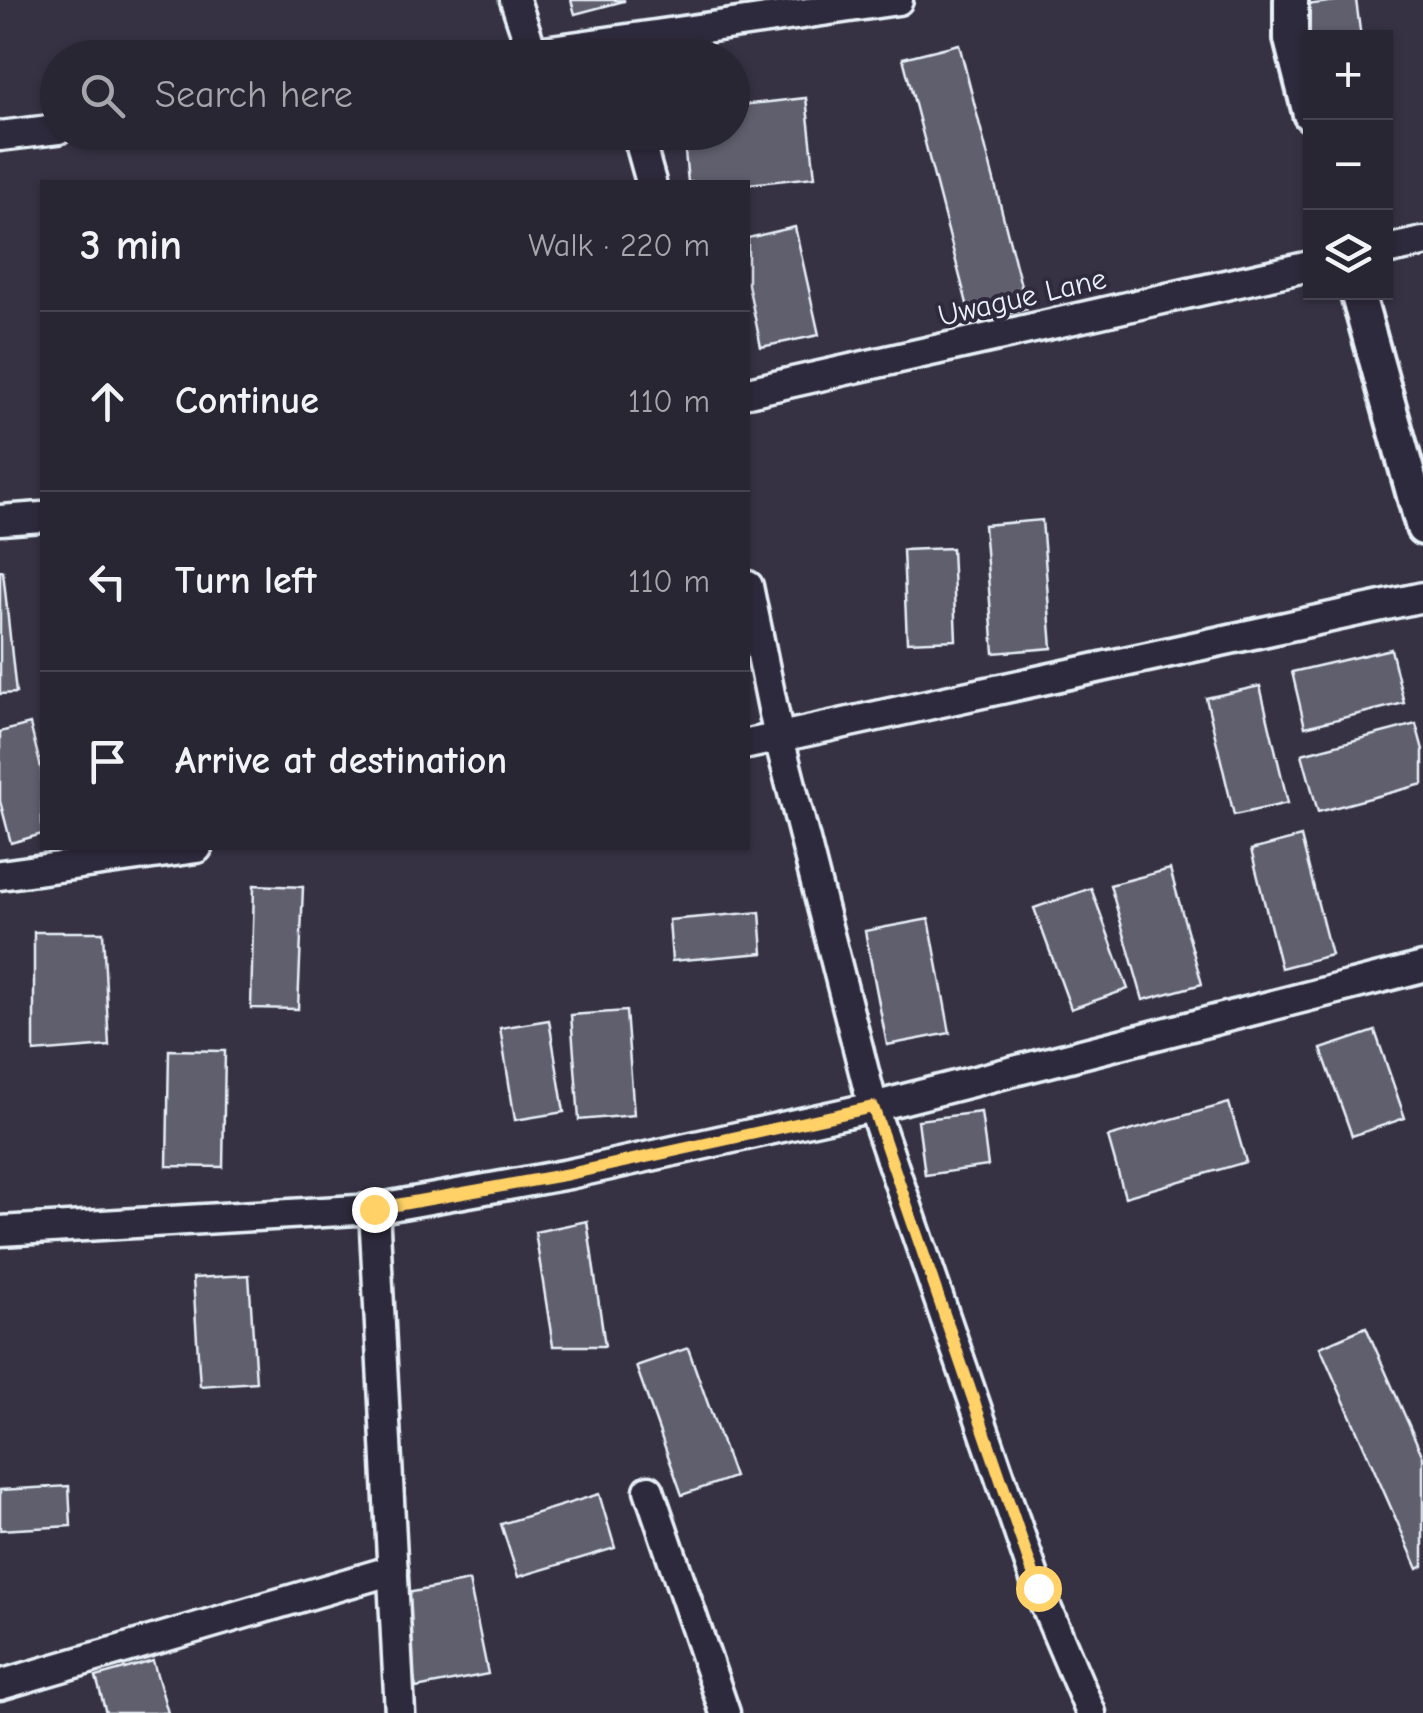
<!DOCTYPE html>
<html lang="en">
<head>
<meta charset="utf-8">
<style>
  :root { --surface:#282633; --page:#34323f; --text:#f1f3f6; --muted:#a5a5ac; --line:#44434e }
  body { margin:0; font-family:"Comic Neue",sans-serif; background:var(--page); color:var(--text) }
  .controls { position:absolute; right:30px; top:30px; display:grid; overflow:hidden; border-radius:0px; box-shadow:0 2px 8px #0004 }
  .controls button { width:90px; height:90px; display:grid; place-items:center; padding:0; border:0; border-bottom:2px solid var(--line); background:var(--surface); color:var(--text); font:50px sans-serif }
  .stop { position:absolute; width:30px; height:30px; margin:-22px; border:8px solid #ffd166; border-radius:50%; background:#fff }
  .stop.end { background:#ffd166; border-color:#fff; box-shadow:0 2px 10px #0008 }
  .list { margin:0; padding:0; list-style:none }
  h2 { display:flex; justify-content:space-between; align-items:center; height:130px; margin:0; padding:0 40px; font-size:42px }
  h2 small { font-size:32px; font-weight:400; color:var(--muted) }
  .list li { display:grid; grid-template-columns:65px 1fr auto; gap:30px; align-items:center; box-sizing:border-box; height:180px; padding:0 40px; border-top:2px solid var(--line) }
  .list b { display:block; font-size:38px; white-space:nowrap }
  .list em { font-size:32px; font-style:normal; color:var(--muted) }
  .icon { flex:none; width:55px; height:55px; fill:none; stroke:currentColor; stroke-width:2; stroke-linecap:round; stroke-linejoin:round }
  .map { position:relative; flex:none; width:1423px; height:1713px; overflow:hidden }
  .search { position:absolute; background:var(--surface); box-shadow:0 2px 8px #0004; left:40px; top:40px; width:710px; height:110px; display:flex; align-items:center; gap:25px; box-sizing:border-box; padding:0 35px; border-radius:55px; color:var(--muted); font-size:38px }
  .panel { position:absolute; background:var(--surface); box-shadow:0 2px 8px #0004; left:40px; top:180px; width:710px; height:670px; border-radius:0px }
  .map>svg:first-child { display:block }
  .building { fill:#605e6e; stroke:#e8f1f8; stroke-width:2.5 }
  .lines { fill:none; stroke-linecap:round; stroke-linejoin:round }
  .minor-casing { stroke:#e8f1f8; stroke-width:35 }
  .tertiary-casing { stroke:#e8f1f8; stroke-width:40 }
  .minor { stroke:#2f2a3d; stroke-width:28 }
  .tertiary { stroke:#2f2a3d; stroke-width:32 }
  .route { stroke:#ffd166; stroke-width:12 }
  .labels { text-anchor:middle; stroke-width:8; stroke-linejoin:round; paint-order:stroke }
  .street-label { font-size:30px; fill:#e8f1f8; stroke:#2f2a3d }
</style>
</head>
<body>
<div class="map">
<svg width="1423" height="1713" viewBox="0 0 1423 1713">
  <rect width="100%" height="100%" fill="#363244"/>
  <filter id="ink" filterUnits="userSpaceOnUse"><feTurbulence type="fractalNoise" baseFrequency=".01" numOctaves="2"/><feDisplacementMap in="SourceGraphic" scale="20" xChannelSelector="R" yChannelSelector="G"/><feConvolveMatrix kernelMatrix="1 2 1 2 8 2 1 2 1" color-interpolation-filters="sRGB"/></filter>
  <g filter="url(#ink)">
    <g class="building">
      <path d="M571 0H624V1L575 14Z"/>
      <path d="M1343 0H1356L1361 38H1310V87L1299 6Z"/>
      <path d="M959 44 1027 309 972 323 903 58Z"/>
      <path d="M806 98 815 177 748 184 688 182 683 132H732V106Z"/>
      <path d="M795 227 819 335 761 347 748 284V238Z"/>
      <path d="M1042 520 1052 648 994 653 984 525Z"/>
      <path d="M952 548 956 640 907 642 903 550Z"/>
      <path d="M0 571H3L16 693 0 694Z"/>
      <path d="M1391 649 1404 703 1305 727 1292 672Z"/>
      <path d="M1260 686 1288 803 1234 815 1206 698Z"/>
      <path d="M30 724 42 772V834L11 843 0 801V732Z"/>
      <path d="M1416 724 1423 750V784L1318 812 1302 754Z"/>
      <path d="M1301 837 1331 955 1281 968 1251 850Z"/>
      <path d="M1170 869 1202 984 1143 1000 1110 885Z"/>
      <path d="M254 885 303 887 298 1009 251 1008Z"/>
      <path d="M1091 888 1128 989 1071 1009 1034 908Z"/>
      <path d="M760 912 763 953 672 961 669 920Z"/>
      <path d="M929 919 950 1033 887 1045 865 931Z"/>
      <path d="M34 932H103L109 1046 34 1052Z"/>
      <path d="M626 1011 634 1115 579 1120 571 1015Z"/>
      <path d="M549 1020 564 1112 515 1120 500 1028Z"/>
      <path d="M1375 1031 1405 1118 1352 1136 1321 1049Z"/>
      <path d="M169 1050 225 1051 223 1167 167 1166Z"/>
      <path d="M1229 1103 1246 1162 1125 1197 1108 1137Z"/>
      <path d="M981 1112 988 1166 925 1175 918 1120Z"/>
      <path d="M587 1221 605 1346H553L535 1232Z"/>
      <path d="M249 1275 256 1382 200 1386 193 1278Z"/>
      <path d="M1366 1327 1423 1457V1566L1418 1569 1320 1347Z"/>
      <path d="M688 1348 734 1477 682 1495 636 1366Z"/>
      <path d="M69 1486 71 1526 0 1530V1490Z"/>
      <path d="M599 1494 615 1548 518 1577 501 1524Z"/>
      <path d="M469 1581 488 1674 416 1688 397 1595Z"/>
      <path d="M153 1661 168 1713H106L96 1677Z"/>
    </g>
    <g class="lines">
      <defs>
        <g id="minor">
          <path d="M515 0 532 51"/>
          <path d="M497 58 898 0"/>
          <path d="M637 132 651 182"/>
          <path d="M0 136 58 129"/>
          <path d="M1386 250 1423 242"/>
          <path d="M748 392 1310 266"/>
          <path d="M0 520 42 517"/>
          <path d="M748 586 779 738 873 1107 1038 1588 1091 1713"/>
          <path d="M748 744 1423 597"/>
          <path d="M0 875 197 848"/>
          <path d="M374 1209 400 1713"/>
          <path d="M0 1231 374 1209 569 1174 873 1107 1423 967"/>
          <path d="M649 1490 725 1713"/>
          <path d="M0 1685 393 1570"/>
        </g>
        <g id="tertiary">
          <path d="M1291 0V39L1310 114"/>
          <path d="M1357 292 1423 528"/>
        </g>
      </defs>
      <use href="#minor" class="minor-casing"/>
      <use href="#tertiary" class="tertiary-casing"/>
      <use href="#minor" class="minor"/>
      <use href="#tertiary" class="tertiary"/>
    </g>
  </g>
  <g class="lines" filter="url(#ink)">
    <path class="route" d="M374 1209 569 1174 873 1107 1038 1588"/>
  </g>
  <g class="labels">
    <g class="street-label">
      <text transform="translate(1022 297) rotate(-13)" y="10">Uwague Lane</text>
    </g>
  </g>
</svg>
<div class="controls">
<button>+</button>
<button>−</button>
<button><svg class="icon" aria-label="layers" viewBox="0 0 24 24"><path d="M12 4l9 5-9 5-9-5zM3 14l9 5 9-5"/></svg></button>
</div>
<div class="stop" style="left:1038px;top:1588px"></div>
<div class="stop end" style="left:374px;top:1209px"></div>
<div class="search"><svg class="icon" aria-label="search" viewBox="0 0 24 24"><circle cx="10" cy="10" r="6"/><path d="M15 15l6 6"/></svg>Search here</div>
<section class="panel">
<h2>3 min<small>Walk · 220 m</small></h2>
<ul class="list">
<li><svg class="icon" aria-label="ahead" viewBox="0 0 24 24"><path d="M12 20V5M6 11l6-6 6 6"/></svg><div><b>Continue</b></div><em>110 m</em></li>
<li><svg class="icon" aria-label="left" viewBox="0 0 24 24"><path d="M17 20v-9H6M10 6l-5 5 5 5"/></svg><div><b>Turn left</b></div><em>110 m</em></li>
<li><svg class="icon" aria-label="arrive" viewBox="0 0 24 24"><path d="M6 21V4h12l-3 4 3 4H6"/></svg><div><b>Arrive at destination</b></div></li>
</ul>
</section>
</div>
</body>
</html>
